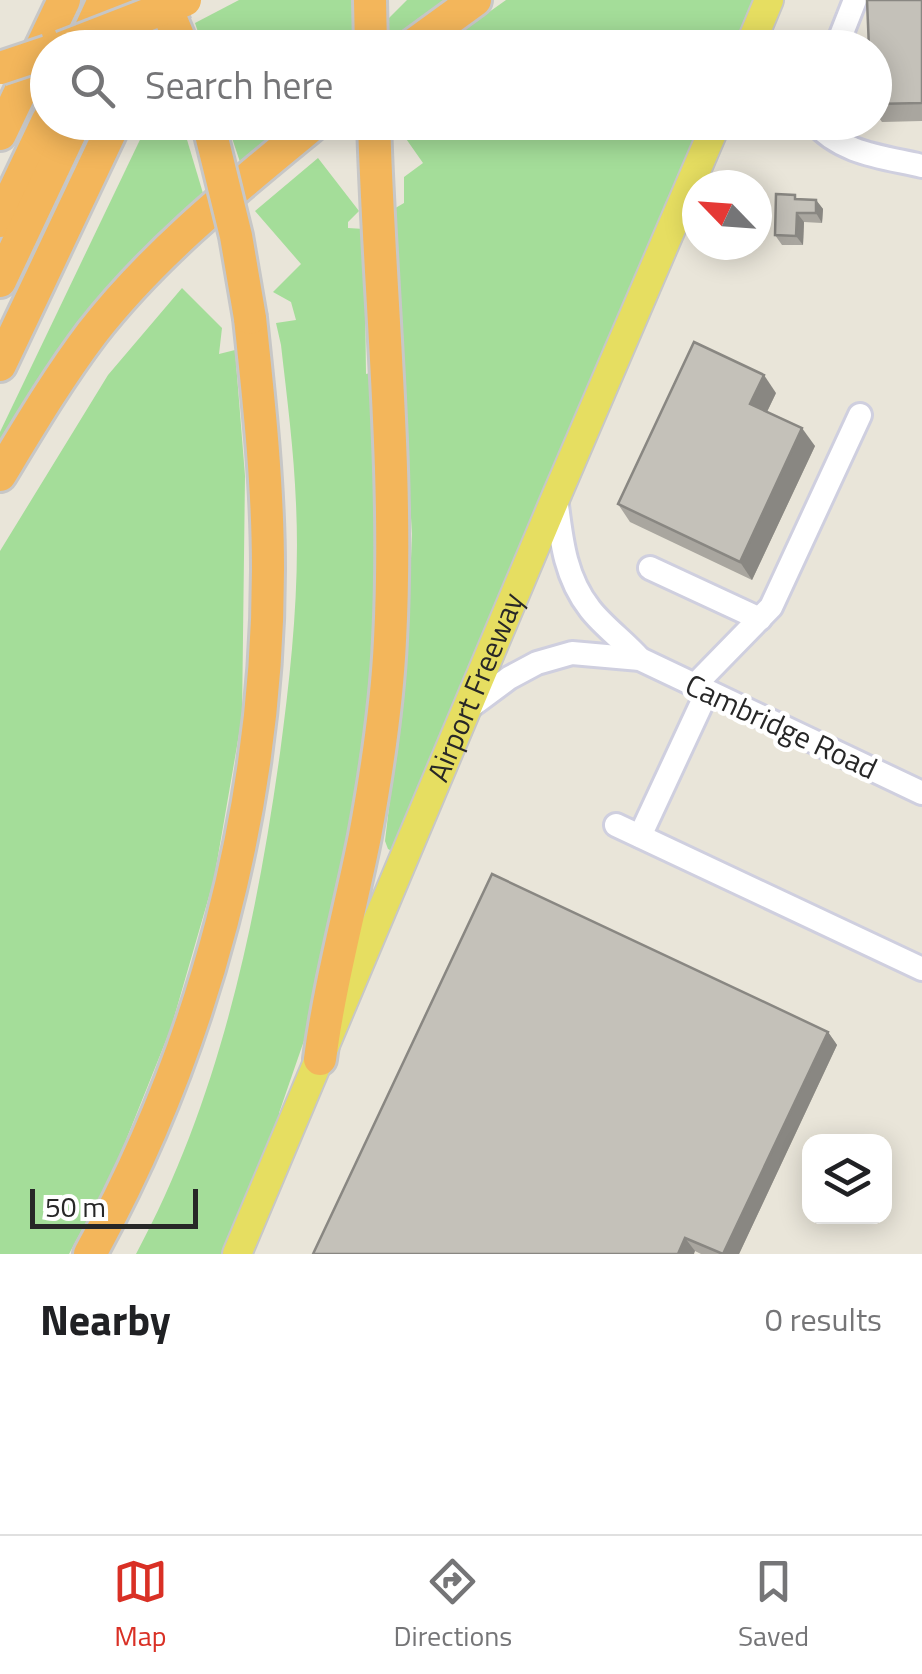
<!DOCTYPE html>
<html lang="en">
<head>
<meta charset="utf-8">
<style>
  :root { --surface:#fff; --page:#f6f6f6; --text:#202124; --muted:#757577; --line:#e0e0e0; --accent:#d93025 }
  body { margin:0; font-family:"Titillium Web",sans-serif; background:var(--page); color:var(--text) }
  .controls { position:absolute; right:30px; bottom:30px; display:grid; overflow:hidden; border-radius:20px; box-shadow:0 5px 25px #0003 }
  .controls button { width:90px; height:90px; display:grid; place-items:center; padding:0; border:0; border-bottom:2px solid var(--line); background:var(--surface); color:var(--text); font:50px sans-serif }
  .compass { position:absolute; left:682px; top:170px; width:90px; height:90px; border-radius:50%; background:var(--surface); box-shadow:0 5px 25px #0003; rotate:295deg }
  .scale { position:absolute; left:30px; bottom:25px; width:168px; box-sizing:border-box; padding-left:10px; border:5px solid #272727; border-top:0; font-size:28px; line-height:35px; white-space:nowrap; color:#272727; -webkit-text-stroke:8px #fff; paint-order:stroke }
  .list { margin:0; padding:0; list-style:none }
  h2 { display:flex; justify-content:space-between; align-items:center; height:130px; margin:0; padding:0 40px; font-size:42px }
  h2 small { font-size:32px; font-weight:400; color:var(--muted) }
  .icon { flex:none; width:55px; height:55px; fill:none; stroke:currentColor; stroke-width:2; stroke-linecap:round; stroke-linejoin:round }
  .map { position:relative; flex:none; width:922px; height:1254px; overflow:hidden }
  .search { position:absolute; background:var(--surface); box-shadow:0 5px 25px #0003; left:30px; right:30px; top:30px; height:110px; display:flex; align-items:center; gap:25px; box-sizing:border-box; padding:0 35px; border-radius:55px; color:var(--muted); font-size:38px }
  .sheet { height:280px; background:var(--surface) }
  nav { display:flex; justify-content:space-around; align-items:center; box-sizing:border-box; height:140px; border-top:2px solid var(--line); background:var(--surface); font-size:28px; color:var(--muted) }
  nav a { display:grid; justify-items:center; gap:5px }
  nav .on { color:var(--accent) }
  .map>svg:first-child { display:block }
  .green { fill:#a4dd99 }
  .lines { fill:none; stroke-linecap:round; stroke-linejoin:round }
  .minor-casing { stroke:#cfcfdf; stroke-width:28 }
  .major-casing { stroke:#c7c7c7; stroke-width:32 }
  .highway-casing { stroke:#c7c7c7; stroke-width:38 }
  .minor { stroke:#fff; stroke-width:22 }
  .major { stroke:#e6de61; stroke-width:28 }
  .highway { stroke:#f3b65b; stroke-width:32 }
  .highway-bridge-casing { stroke:#c7c7c7; stroke-width:38; stroke-linecap:butt }
  .highway-bridge { stroke:#f3b65b; stroke-width:32 }
  .wall { fill:#a9a69f }
  .shaded-wall { fill:#898782 }
  .building { fill:#c4c1b9; stroke:#898782; stroke-width:2.5 }
  .labels { text-anchor:middle; stroke-width:9; stroke-linejoin:round; paint-order:stroke }
  .street-label { font-size:30px; fill:#272727; stroke:#fff }
</style>
</head>
<body>
<div class="map">
<svg width="922" height="1254" viewBox="0 0 922 1254">
  <rect width="100%" height="100%" fill="#e9e5d9"/>
  <g class="green">
    <path d="M239 0H354L356 47H203L195 23Z"/>
    <path d="M407 0H461L395 47H384L382 25Z"/>
    <path d="M506 0H753L733 47H440Z"/>
    <path d="M148 123H182L205 200 0 454V432Z"/>
    <path d="M227 123H294L241 165Z"/>
    <path d="M395 123H702L394 852 388 849 385 841 407 655 412 534 392 210 404 203V177L423 163Z"/>
    <path d="M318 158 359 211 348 222V228L364 229 366 374 370 373 378 536 375 667 365 766 317 1003 279 1113 282 1117 222 1254H136C219 1100 256 925 280 753 291 671 300 587 296 504 294 451 287 398 281 345L276 323 296 320 291 302 273 292 301 264 255 211Z"/>
    <path d="M182 288 222 328 219 354 235 350 245 476 242 717 214 879 171 1028 114 1170 69 1254H0V551L108 375Z"/>
  </g>
  <g class="lines">
    <defs>
      <g id="minor">
        <path d="M836 48 855 0"/>
        <path d="M814 122C841 154 884 157 922 166"/>
        <path d="M556 497C561 537 564 576 590 609 603 626 625 642 640 659"/>
        <path d="M650 568 760 619"/>
        <path d="M694 686 771 607 860 415"/>
        <path d="M470 707 509 678 537 663 572 653 640 659 922 793"/>
        <path d="M616 825 922 969"/>
        <path d="M640 836 707 692"/>
      </g>
      <g id="major">
        <path d="M749 48 769 0"/>
        <path id="s1" d="M237 1254 556 497 717 122"/>
      </g>
      <g id="highway">
        <path d="M370 0 371 48"/>
        <path d="M82 48 104 0"/>
        <path d="M111 48 133 0"/>
        <path d="M150 48 172 0"/>
        <path d="M409 48 475 0"/>
        <path d="M0 134 64 0"/>
        <path d="M0 221 48 120"/>
        <path d="M0 281 75 122"/>
        <path d="M0 365 115 122"/>
        <path d="M0 475C29 427 58 378 92 333 155 252 237 187 316 122"/>
        <path d="M320 1059C330 983 350 911 365 836 377 771 387 705 390 640 399 468 379 294 374 122"/>
        <path d="M90 1254C204 1048 268 805 268 569 268 485 259 402 250 318"/>
      </g>
    </defs>
    <use href="#minor" class="minor-casing"/>
    <use href="#major" class="major-casing"/>
    <use href="#highway" class="highway-casing"/>
    <use href="#minor" class="minor"/>
    <use href="#major" class="major"/>
    <use href="#highway" class="highway"/>
    <defs>
      <g id="highway-bridge">
        <path d="M163 0 183 48"/>
        <path d="M62 48 185 0"/>
        <path d="M0 68 48 52"/>
        <path d="M208 122 236 236 250 318"/>
      </g>
    </defs>
    <use href="#highway-bridge" class="highway-bridge-casing"/>
    <use href="#highway-bridge" class="highway-bridge"/>
  </g>
  <g class="wall">
    <path d="M922 0V121L882 122 874 111V48Z"/>
    <path d="M798 199 816 200 823 209 822 223 804 222 803 245H782L775 235Z"/>
    <path d="M776 393 767 412 815 446 752 580 630 522 618 504Z"/>
    <path d="M828 1032 837 1045 739 1254H701L695 1251 313 1254Z"/>
  </g>
  <g class="shaded-wall">
    <path d="M816 200 823 209 822 223 816 213Z"/>
    <path d="M797 213 804 222 803 245 796 236Z"/>
    <path d="M764 375 776 393 762 422 750 404Z"/>
    <path d="M802 428 815 446 752 580 740 562Z"/>
    <path d="M828 1032 837 1045 739 1254H723Z"/>
    <path d="M685 1238 695 1251 694 1254H678Z"/>
  </g>
  <g class="building">
    <path d="M867 0H922V103L874 104V48H869Z"/>
    <path d="M776 194 795 195V199L816 200V213H797L796 236 775 235Z"/>
    <path d="M694 342 764 375 750 404 802 428 740 562 618 504Z"/>
    <path d="M492 874 828 1032 723 1254 685 1238 678 1254H313Z"/>
  </g>
  <g class="labels">
    <g class="street-label">
      <text dy="10" stroke="none"><textPath href="#s1" startOffset="615">Airport Freeway</textPath></text>
      <text transform="translate(781 727) rotate(25)" y="10">Cambridge Road</text>
    </g>
  </g>
</svg>
<div class="controls">
<button><svg class="icon" aria-label="layers" viewBox="0 0 24 24"><path d="M12 4l9 5-9 5-9-5zM3 14l9 5 9-5"/></svg></button>
</div>
<svg class="compass" viewBox="-18 -18 36 36"><path d="M0-13l5 13h-10z" fill="#e53935"/><path d="M0 13l5-13h-10z" fill="#757577"/></svg>
<div class="scale">50 m</div>
<div class="search"><svg class="icon" aria-label="search" viewBox="0 0 24 24"><circle cx="10" cy="10" r="6"/><path d="M15 15l6 6"/></svg>Search here</div>
</div>
<section class="sheet">
<h2>Nearby<small>0 results</small></h2>
<ul class="list">
</ul>
</section>
<nav>
<a class="on"><svg class="icon" aria-label="map" viewBox="0 0 24 24"><path d="M3 6l6-2 6 2 6-2v14l-6 2-6-2-6 2zM9 4v14M15 6v14"/></svg>Map</a>
<a><svg class="icon" aria-label="directions" viewBox="0 0 24 24"><path d="M12 3l9 9-9 9-9-9zM9 14v-3h6M13 9l2 2-2 2"/></svg>Directions</a>
<a><svg class="icon" aria-label="saved" viewBox="0 0 24 24"><path d="M7 4h10v16l-5-4-5 4z"/></svg>Saved</a>
</nav>
</body>
</html>
